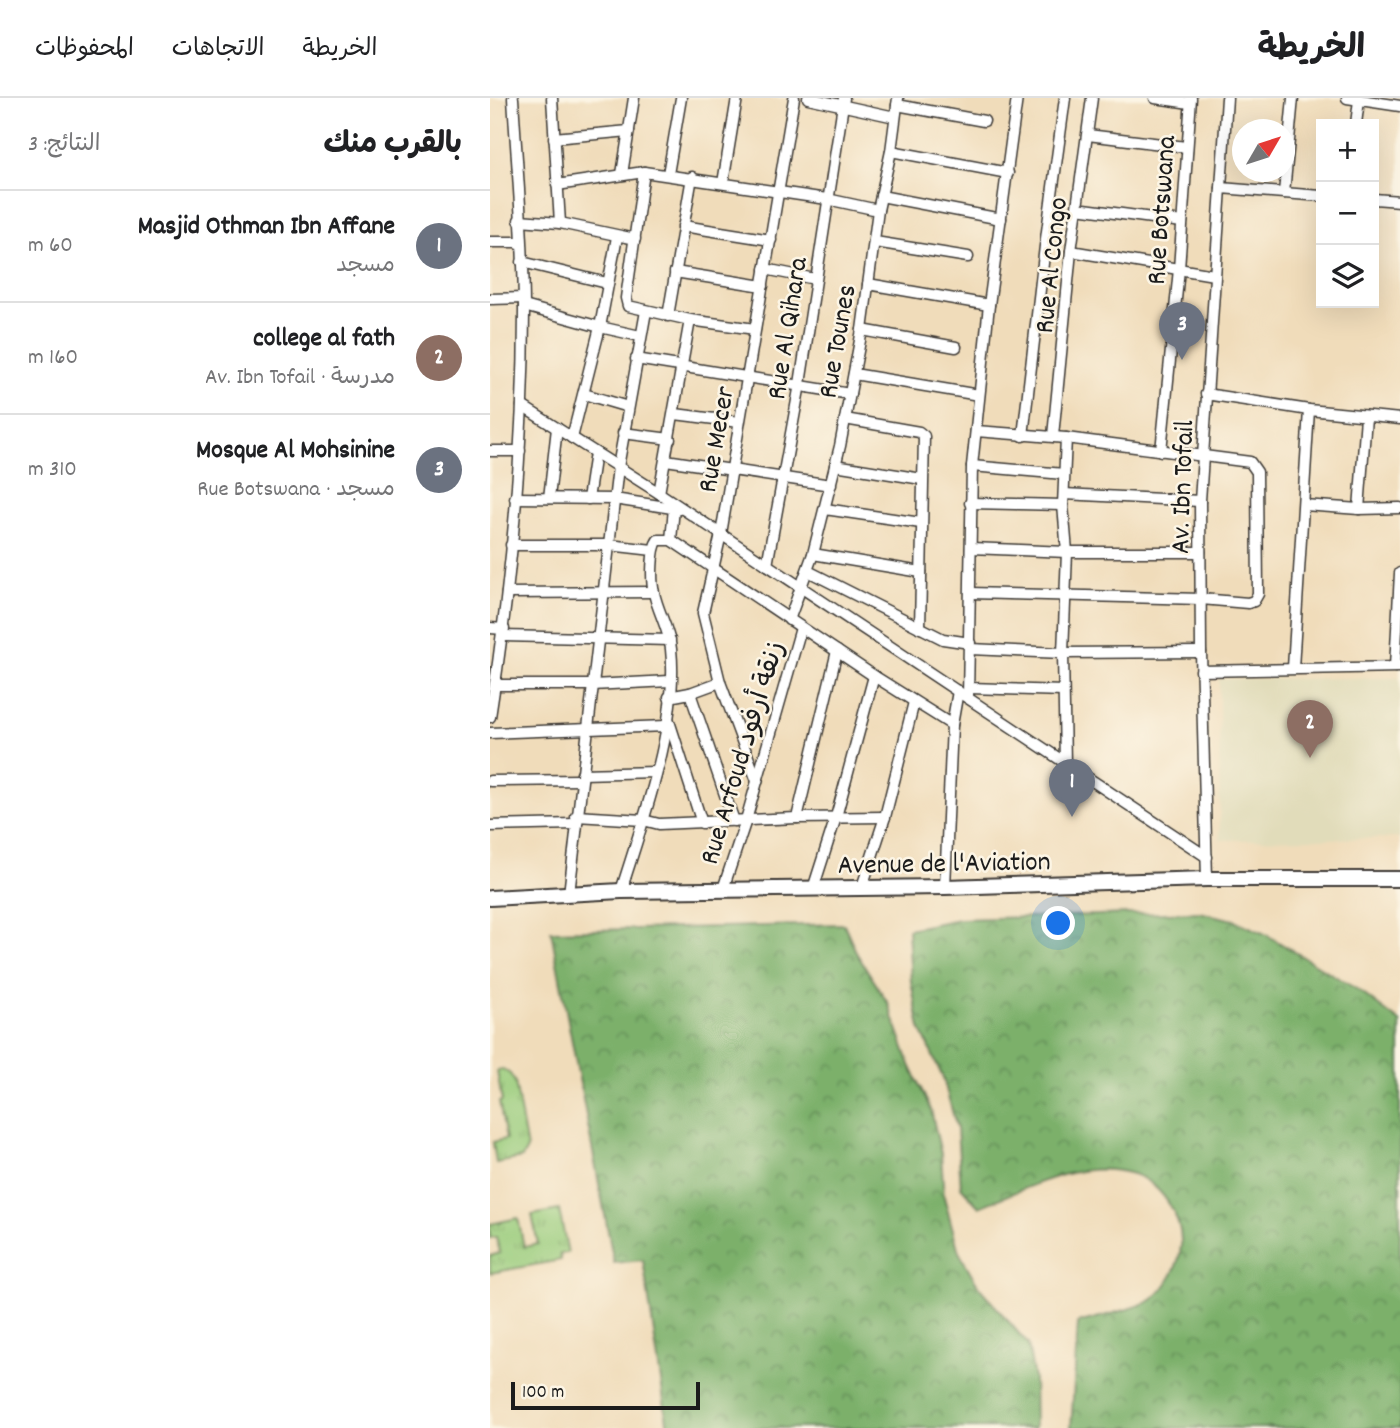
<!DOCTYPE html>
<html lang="ar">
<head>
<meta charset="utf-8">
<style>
  :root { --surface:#fff; --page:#f2f2f2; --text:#202124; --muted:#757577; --line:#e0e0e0; --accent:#db2777 }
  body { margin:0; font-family:Dekko,"Playpen Sans Arabic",sans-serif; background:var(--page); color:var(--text); direction:rtl }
  .controls { position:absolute; right:21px; top:21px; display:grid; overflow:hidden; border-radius:0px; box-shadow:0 7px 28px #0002 }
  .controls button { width:63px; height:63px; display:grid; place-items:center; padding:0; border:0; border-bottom:2px solid var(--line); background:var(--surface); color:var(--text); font:35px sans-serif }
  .compass { position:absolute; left:742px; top:21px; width:63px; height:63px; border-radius:50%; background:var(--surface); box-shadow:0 7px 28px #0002; rotate:51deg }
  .scale { position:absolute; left:21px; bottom:18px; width:189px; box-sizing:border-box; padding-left:7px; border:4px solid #1c1c1c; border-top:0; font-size:19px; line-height:24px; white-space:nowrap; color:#1c1c1c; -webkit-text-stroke:5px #fcf5e5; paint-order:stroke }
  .you { position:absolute; left:569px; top:826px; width:24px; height:24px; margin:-18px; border:5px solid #fff; border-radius:50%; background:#1a73e8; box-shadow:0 0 0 10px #1a73e833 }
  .badge { display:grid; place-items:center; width:46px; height:46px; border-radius:50%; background:var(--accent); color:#fff; font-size:23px; font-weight:700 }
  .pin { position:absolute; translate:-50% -58px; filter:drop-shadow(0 2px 4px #0008) }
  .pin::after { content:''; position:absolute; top:37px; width:24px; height:21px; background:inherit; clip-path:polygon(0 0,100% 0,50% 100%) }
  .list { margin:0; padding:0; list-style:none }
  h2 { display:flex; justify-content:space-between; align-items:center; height:91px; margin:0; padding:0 28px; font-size:30px }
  h2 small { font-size:23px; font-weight:400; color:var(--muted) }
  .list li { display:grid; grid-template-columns:46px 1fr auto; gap:21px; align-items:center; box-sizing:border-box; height:112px; padding:0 28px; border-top:2px solid var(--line) }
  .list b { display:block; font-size:26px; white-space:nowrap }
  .list p { margin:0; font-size:23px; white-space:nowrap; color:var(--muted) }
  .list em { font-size:23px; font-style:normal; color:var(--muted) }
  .icon { flex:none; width:38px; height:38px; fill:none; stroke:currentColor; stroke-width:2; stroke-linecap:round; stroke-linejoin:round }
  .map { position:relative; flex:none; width:910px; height:1330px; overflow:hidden; direction:ltr }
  header { display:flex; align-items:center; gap:42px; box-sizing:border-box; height:98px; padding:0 35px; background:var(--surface); border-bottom:2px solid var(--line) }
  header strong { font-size:33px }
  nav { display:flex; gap:38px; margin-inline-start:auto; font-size:24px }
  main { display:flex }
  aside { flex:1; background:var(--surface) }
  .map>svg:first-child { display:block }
  .built { fill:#e1dcba }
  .grass { fill:url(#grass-tufts); stroke:#5b744c; stroke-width:2 }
  .forest { fill:url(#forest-crowns); stroke:#4c6644; stroke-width:2 }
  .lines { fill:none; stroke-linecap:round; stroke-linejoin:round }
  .street-casing { stroke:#3c3934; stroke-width:13 }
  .secondary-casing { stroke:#3c3934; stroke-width:18 }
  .street { stroke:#fff; stroke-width:10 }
  .secondary { stroke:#fff; stroke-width:14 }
  .labels { text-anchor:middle; stroke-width:5; stroke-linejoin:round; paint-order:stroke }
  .street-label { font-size:28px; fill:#1c1c1c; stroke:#fcf5e5 }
</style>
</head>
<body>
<header>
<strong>الخريطة</strong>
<nav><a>الخريطة</a><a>الاتجاهات</a><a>المحفوظات</a></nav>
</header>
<main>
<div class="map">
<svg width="910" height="1330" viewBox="0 0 910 1330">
  <defs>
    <pattern id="grass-tufts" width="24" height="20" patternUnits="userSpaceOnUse" patternTransform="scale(1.75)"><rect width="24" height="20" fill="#9acc7b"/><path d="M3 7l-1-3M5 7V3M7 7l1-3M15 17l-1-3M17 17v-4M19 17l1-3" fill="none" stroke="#84af6a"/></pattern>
    <pattern id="forest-crowns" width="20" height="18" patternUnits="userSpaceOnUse" patternTransform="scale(1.75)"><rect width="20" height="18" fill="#7bb06b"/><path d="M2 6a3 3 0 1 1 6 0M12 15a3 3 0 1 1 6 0" fill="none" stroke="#648e57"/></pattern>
  </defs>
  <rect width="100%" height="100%" fill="#fcf5e5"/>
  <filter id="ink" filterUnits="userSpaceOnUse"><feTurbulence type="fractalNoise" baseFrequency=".0143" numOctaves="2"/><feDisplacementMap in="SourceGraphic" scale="14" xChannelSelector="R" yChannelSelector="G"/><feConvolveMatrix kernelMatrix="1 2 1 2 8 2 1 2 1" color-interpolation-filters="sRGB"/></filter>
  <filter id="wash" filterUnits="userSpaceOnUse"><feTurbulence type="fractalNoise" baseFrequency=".00686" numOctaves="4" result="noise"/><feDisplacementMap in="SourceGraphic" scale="28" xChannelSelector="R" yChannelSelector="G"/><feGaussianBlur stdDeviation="1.57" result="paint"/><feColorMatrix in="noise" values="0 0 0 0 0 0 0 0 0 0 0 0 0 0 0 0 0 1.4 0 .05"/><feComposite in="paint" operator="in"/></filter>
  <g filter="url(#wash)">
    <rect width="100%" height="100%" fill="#f0dcba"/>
    <path class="built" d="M910 580V740L730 742 729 581Z"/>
    <g class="grass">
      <path d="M13 971 20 976 25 984 37 1051 32 1060 6 1065 3 1044 16 1041 9 1004 12 1003 7 973Z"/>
      <path d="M69 1112 78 1155 70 1156 71 1162 0 1175V1158L10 1155 6 1139 0 1140V1126L28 1120 34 1149 48 1146 42 1117Z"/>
    </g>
    <g class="forest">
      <path d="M709 814 744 822 775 836 868 892 910 924V1330H581L588 1225C603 1220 655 1209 664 1200 678 1187 689 1168 691 1148 693 1118 669 1082 639 1075 587 1061 536 1091 489 1109L471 1089 467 1031 453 980 430 930 421 884 418 831 469 821Z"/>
      <path d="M354 826 367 856 398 905 420 967 441 1012 451 1056 454 1099 469 1154 489 1189 538 1246 544 1281 545 1330H178L153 1162 124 1165 61 833Z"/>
    </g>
  </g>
  <g filter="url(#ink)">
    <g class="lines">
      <defs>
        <g id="street">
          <path d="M62 0 70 125"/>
          <path d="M318 0 405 19"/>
          <path d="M665 0 700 5"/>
          <path d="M857 0 910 8"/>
          <path d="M407 7 494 23"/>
          <path d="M866 26 869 2"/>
          <path d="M598 37 696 49"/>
          <path d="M64 40 139 33"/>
          <path d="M401 53 518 75"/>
          <path d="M154 74 136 200 138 208 200 222 265 231"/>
          <path d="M132 76 144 0"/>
          <path d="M178 76 191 0"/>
          <path d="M233 85 247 0"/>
          <path d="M67 87 154 74 337 101 388 112"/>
          <path d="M731 90 831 98"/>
          <path d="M794 95 803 0"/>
          <path d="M391 98 511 121"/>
          <path d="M884 101 910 103"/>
          <path d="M587 110 692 124"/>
          <path d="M29 122 70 125 145 141"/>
          <path d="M193 128 281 142"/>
          <path d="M0 144H31"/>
          <path d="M385 144 478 159"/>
          <path d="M581 153 724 177"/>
          <path d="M32 164 117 185"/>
          <path d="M275 171 325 181"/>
          <path d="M185 174 273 188"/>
          <path d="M378 186 499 207"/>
          <path d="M0 201 33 200"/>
          <path d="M34 208 110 229 150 238"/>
          <path d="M178 218 202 79"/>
          <path d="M372 232 466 249"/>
          <path d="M146 261 360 296"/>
          <path d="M364 276 489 297"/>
          <path d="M94 296 138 309"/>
          <path d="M716 296 819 312 910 321"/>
          <path d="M32 308 169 395 717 759"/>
          <path d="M185 316 249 324"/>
          <path d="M355 321 429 334 434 338 430 530"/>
          <path d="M133 335 180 341"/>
          <path d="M533 338 555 148 575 0"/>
          <path d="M563 338 581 153 602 0"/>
          <path d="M82 340 110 229 127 139"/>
          <path d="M0 353H30"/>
          <path d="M671 353 689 171 701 0"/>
          <path d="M176 362 341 387"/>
          <path d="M345 367 432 381"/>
          <path d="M482 368 574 376"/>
          <path d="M169 395 200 222"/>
          <path d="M574 396 710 403"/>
          <path d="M25 400 124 401 189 411"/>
          <path d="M59 400 67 330"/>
          <path d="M98 401 105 355"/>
          <path d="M480 405 573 407"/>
          <path d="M814 407 869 411 910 410"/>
          <path d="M335 411 431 425"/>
          <path d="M869 411 876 319"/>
          <path d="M181 442 184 410"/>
          <path d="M21 447H119L163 452"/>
          <path d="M481 450 577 454H710"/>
          <path d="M323 456 431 474"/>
          <path d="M277 467 310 286 354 0"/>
          <path d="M318 473 453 541 480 545"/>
          <path d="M17 495 164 494"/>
          <path d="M481 495 711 501 758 505 764 503 768 496 767 374 760 364 576 340 486 333"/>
          <path d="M299 522 323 456 350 348 372 232 388 112 401 53 408 0"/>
          <path d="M0 530 14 531"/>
          <path d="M13 538 180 542"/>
          <path d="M480 551 573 555 711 554"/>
          <path d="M905 569 910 475"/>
          <path d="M803 570 819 312"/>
          <path d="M711 573 910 569"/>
          <path d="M5 587H102L180 583"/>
          <path d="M479 590 573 593"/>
          <path d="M200 595 244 723"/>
          <path d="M179 599 200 595 230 584"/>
          <path d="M478 600 482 368 499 207 527 0"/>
          <path d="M0 619C21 485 34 348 34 212 34 142 27 70 23 0"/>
          <path d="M179 623 212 725"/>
          <path d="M0 635 176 628"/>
          <path d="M575 666 573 555 577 454 573 407 576 340"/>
          <path d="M92 676 165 674"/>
          <path d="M0 683 91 682"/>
          <path d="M267 683 230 584 213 515 231 436 304 0"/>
          <path d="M86 718 153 722 169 726 307 720 395 719"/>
          <path d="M307 720 347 553"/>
          <path d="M0 728 85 726"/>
          <path d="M717 781 711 554 710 403 737 0"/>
          <path d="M372 789 395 719 424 604"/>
          <path d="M455 789 462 627 468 593"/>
          <path d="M233 791 256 722 311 530"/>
          <path d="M323 791 346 719 384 578"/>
          <path d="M131 793C153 722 189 625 181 551 179 531 168 514 164 495 161 483 161 451 168 442H181L384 578 462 627"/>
          <path d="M79 796 128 369 156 213"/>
        </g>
        <path id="secondary" d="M0 800 131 793 455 789 717 781H910"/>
      </defs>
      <use href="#street" class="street-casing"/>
      <use href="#secondary" class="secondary-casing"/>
      <use href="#street" class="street"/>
      <use href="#secondary" class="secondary"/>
    </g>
  </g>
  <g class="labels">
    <g class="street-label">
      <text transform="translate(669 112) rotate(-86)" y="10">Rue Botswana</text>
      <text transform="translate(559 167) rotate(-84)" y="10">Rue Al Congo</text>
      <text transform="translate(295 230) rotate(-81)" y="10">Rue Al Qihara</text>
      <text transform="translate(345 243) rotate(-80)" y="10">Rue Tounes</text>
      <text transform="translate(224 341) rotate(-80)" y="10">Rue Mecer</text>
      <text transform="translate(690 389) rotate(-88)" y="10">Av. Ibn Tofail</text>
      <text transform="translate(250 654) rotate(-73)" y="10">Rue Arfoud زنقة أرفود</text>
      <text transform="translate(454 763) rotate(-1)" y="10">Avenue de l'Aviation</text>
    </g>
  </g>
</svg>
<div class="controls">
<button>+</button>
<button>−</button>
<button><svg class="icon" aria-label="layers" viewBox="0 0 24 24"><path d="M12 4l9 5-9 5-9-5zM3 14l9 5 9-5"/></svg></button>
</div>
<svg class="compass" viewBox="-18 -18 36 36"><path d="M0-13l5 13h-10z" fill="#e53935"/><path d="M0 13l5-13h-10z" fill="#757577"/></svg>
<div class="scale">100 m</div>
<div class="you"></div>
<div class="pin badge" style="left:582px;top:719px;background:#6b7280">1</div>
<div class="pin badge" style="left:820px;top:660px;background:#8d6e63">2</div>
<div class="pin badge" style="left:692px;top:262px;background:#6b7280">3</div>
</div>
<aside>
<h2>بالقرب منك<small>النتائج: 3</small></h2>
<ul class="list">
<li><span class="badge" style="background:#6b7280">1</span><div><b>Masjid Othman Ibn Affane</b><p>مسجد</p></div><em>60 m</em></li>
<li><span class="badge" style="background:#8d6e63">2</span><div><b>college al fath</b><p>مدرسة · Av. Ibn Tofail</p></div><em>160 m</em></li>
<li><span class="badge" style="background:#6b7280">3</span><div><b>Mosque Al Mohsinine</b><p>مسجد · Rue Botswana</p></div><em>310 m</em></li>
</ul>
</aside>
</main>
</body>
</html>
